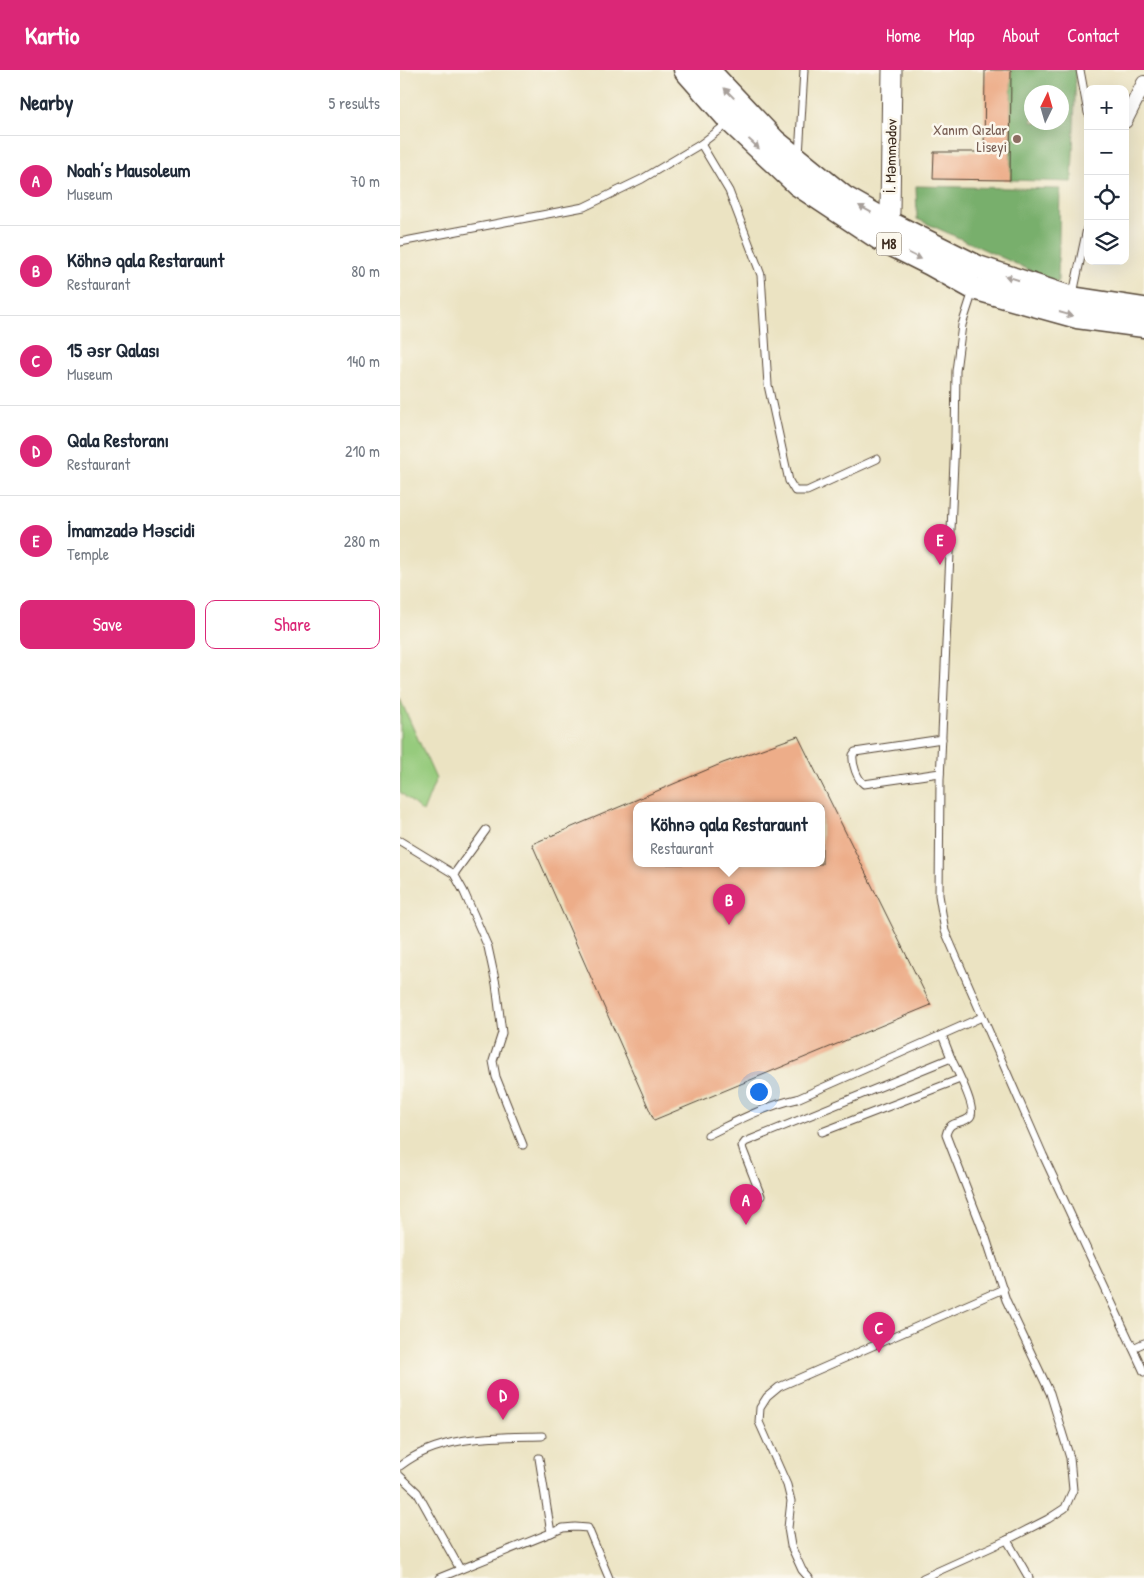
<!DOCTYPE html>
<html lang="en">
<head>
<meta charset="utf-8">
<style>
  :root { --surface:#fff; --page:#f2f2f3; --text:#1f2937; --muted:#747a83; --line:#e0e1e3; --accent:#db2777 }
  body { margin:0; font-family:"Patrick Hand",sans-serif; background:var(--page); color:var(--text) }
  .controls { position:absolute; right:15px; top:15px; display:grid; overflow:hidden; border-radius:10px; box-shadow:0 5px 20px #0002 }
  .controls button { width:45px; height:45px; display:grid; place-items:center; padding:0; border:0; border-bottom:1px solid var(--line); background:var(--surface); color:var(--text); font:25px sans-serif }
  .compass { position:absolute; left:624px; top:15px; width:45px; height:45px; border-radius:50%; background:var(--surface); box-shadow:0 5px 20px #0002; rotate:5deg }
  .you { position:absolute; left:358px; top:1021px; width:18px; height:18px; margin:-12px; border:4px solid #fff; border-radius:50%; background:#1a73e8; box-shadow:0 0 0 8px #1a73e833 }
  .badge { display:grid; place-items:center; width:32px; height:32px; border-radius:50%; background:var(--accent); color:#fff; font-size:16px; font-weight:700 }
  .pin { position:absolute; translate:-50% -41px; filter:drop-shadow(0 1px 2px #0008) }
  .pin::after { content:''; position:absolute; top:26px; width:18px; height:15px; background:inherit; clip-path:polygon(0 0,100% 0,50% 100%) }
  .popup { position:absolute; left:233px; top:732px; width:192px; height:65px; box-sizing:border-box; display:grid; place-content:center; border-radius:10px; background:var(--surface); filter:drop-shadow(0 1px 4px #0005); font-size:16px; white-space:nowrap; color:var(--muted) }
  .popup b { font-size:19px; color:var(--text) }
  .popup::after { content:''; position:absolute; left:50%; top:100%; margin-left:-10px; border:10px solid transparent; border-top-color:var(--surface) }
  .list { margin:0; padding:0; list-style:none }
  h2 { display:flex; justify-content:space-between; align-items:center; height:65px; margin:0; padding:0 20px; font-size:21px }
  h2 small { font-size:16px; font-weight:400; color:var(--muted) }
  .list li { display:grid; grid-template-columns:32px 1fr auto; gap:15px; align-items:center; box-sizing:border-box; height:90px; padding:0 20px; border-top:1px solid var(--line) }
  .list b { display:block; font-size:19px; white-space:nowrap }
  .list p { margin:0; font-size:16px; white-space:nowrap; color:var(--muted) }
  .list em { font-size:16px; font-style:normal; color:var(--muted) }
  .actions { display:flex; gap:10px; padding:15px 20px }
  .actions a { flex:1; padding:11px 0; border:1px solid var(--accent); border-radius:10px; text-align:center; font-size:18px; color:var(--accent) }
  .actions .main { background:var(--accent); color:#fff }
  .icon { flex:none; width:28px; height:28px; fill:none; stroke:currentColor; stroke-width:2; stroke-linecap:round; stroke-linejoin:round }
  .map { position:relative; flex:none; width:744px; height:1508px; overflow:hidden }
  header { display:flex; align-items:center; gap:30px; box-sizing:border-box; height:70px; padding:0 25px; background:var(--accent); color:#fff }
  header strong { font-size:24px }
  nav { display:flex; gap:28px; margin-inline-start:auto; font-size:18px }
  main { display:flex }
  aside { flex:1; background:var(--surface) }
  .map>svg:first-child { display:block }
  .green { fill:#96cb7d; stroke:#687a4e }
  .forest { fill:#78af6c; stroke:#5a6c45; fill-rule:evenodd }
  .building { fill:#edad89; fill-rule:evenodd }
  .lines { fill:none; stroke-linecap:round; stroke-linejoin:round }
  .service-casing { stroke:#554637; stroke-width:9 }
  .minor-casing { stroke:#554637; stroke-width:16 }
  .secondary-casing { stroke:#554637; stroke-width:21 }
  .trunk-casing { stroke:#554637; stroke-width:25 }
  .service { stroke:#fff; stroke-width:7 }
  .minor { stroke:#fff; stroke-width:14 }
  .secondary { stroke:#fff; stroke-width:19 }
  .trunk { stroke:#fff; stroke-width:22 }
  .oneway { fill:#a79f9a }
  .education-dot { fill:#8d6e63; stroke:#fbf7ec; stroke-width:2 }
  .labels { text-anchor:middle; stroke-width:5; stroke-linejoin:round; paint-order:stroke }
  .shield { fill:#fbf7ec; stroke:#75685c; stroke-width:1 }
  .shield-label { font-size:14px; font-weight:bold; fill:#3b2a1e }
  .education-label { font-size:15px; fill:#785e54; stroke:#fbf7ec; text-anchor:end }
  .street-label { font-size:15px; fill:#3b2a1e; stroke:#fbf7ec }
</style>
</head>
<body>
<header>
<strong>Kartio</strong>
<nav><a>Home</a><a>Map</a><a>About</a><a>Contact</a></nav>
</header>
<main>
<aside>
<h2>Nearby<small>5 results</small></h2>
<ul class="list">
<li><span class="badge">A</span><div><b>Noah’s Mausoleum</b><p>Museum</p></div><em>70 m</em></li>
<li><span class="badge">B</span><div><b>Köhnə qala Restaraunt</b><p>Restaurant</p></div><em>80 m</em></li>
<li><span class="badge">C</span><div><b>15 əsr Qalası</b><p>Museum</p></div><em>140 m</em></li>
<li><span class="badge">D</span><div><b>Qala Restoranı</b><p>Restaurant</p></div><em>210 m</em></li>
<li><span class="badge">E</span><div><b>İmamzadə Məscidi</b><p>Temple</p></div><em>280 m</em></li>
</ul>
<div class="actions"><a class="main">Save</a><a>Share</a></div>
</aside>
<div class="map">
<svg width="744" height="1508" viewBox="0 0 744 1508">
  <rect width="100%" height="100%" fill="#fbf7ec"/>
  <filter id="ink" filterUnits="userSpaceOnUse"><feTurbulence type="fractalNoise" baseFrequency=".02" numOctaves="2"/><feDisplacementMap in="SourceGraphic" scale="10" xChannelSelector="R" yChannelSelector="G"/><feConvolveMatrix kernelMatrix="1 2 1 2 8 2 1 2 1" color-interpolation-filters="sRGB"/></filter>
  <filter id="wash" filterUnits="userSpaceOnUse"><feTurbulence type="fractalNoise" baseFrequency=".0096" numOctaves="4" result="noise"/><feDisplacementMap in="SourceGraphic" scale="20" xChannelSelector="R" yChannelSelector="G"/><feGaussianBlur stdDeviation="1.12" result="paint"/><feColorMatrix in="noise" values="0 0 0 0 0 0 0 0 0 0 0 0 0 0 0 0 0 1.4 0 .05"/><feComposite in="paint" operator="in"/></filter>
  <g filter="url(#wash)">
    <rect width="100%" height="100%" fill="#ebe3c2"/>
    <path class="green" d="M0 629 36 709 23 742 0 722Z"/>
    <g class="forest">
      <path d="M611 0H676L672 112 610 110ZM632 22H662V52H632Z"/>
      <path d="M516 116 660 119 658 213 517 149Z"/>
    </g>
    <g id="blocks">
      <g class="building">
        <path d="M585 0H611L610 110 533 109 534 82H584Z"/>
        <path d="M398 666 531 935 254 1050 132 774 323 693ZM236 736H422V794H236Z"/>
      </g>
    </g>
  </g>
  <g filter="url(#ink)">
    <use href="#blocks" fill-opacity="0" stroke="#554637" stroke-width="1"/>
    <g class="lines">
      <defs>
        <g id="service">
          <path d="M680 0 688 43"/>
          <path d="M301 74 329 121 361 205 368 315 389 411 395 421H407L477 389"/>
          <path d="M399 86 404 0"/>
          <path d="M0 172 184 137 242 109 301 74 328 53"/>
          <path d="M573 221 562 255 556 301 555 369 540 710 539 825 545 861 643 1085 744 1302"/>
          <path d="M673 224 688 154"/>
          <path d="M540 703 464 714C457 709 452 694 453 685L455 682 542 669"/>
          <path d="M0 771 54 804 64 822 88 877 96 914 102 963 93 991 96 1007 123 1075"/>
          <path d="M54 804 86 760"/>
          <path d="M422 1062 560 1009"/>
          <path d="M308 1065C337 1051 365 1036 397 1029L582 947"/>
          <path d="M361 1126 343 1080 342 1076 345 1072 551 988 542 965"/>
          <path d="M733 1278 744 1273"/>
          <path d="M139 1388 151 1463"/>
          <path d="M0 1396C39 1365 94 1367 142 1366"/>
          <path d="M0 1406 17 1422 60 1499"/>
          <path d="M607 1470 629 1508"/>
          <path d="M39 1508 163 1458 175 1457 188 1458 209 1508"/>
          <path d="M409 1508 402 1500 391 1476 388 1458 391 1431 387 1415 359 1352 360 1338 367 1327 379 1317 603 1219"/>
          <path d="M523 1508 607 1470 648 1449 665 1438 673 1420 670 1388 650 1323 606 1230 586 1168 546 1065C550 1048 561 1056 570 1047 578 1040 555 997 551 988"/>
        </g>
        <path id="minor" d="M725 51 744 13"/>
        <path id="secondary" d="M482 165 488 152 490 142 492 0"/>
        <g id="trunk">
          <path d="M285 0 330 51 397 114 480 169 530 194 573 218 677 247 744 256"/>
          <path d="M308 0 375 71 444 127 488 152 578 197 672 228 744 239"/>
        </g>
      </defs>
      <use href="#service" class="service-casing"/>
      <use href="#minor" class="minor-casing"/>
      <use href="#secondary" class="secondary-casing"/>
      <use href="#trunk" class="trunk-casing"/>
      <use href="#service" class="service"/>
      <use href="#minor" class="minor"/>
      <use href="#secondary" class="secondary"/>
      <use href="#trunk" class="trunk"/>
    </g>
    <defs><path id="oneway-solid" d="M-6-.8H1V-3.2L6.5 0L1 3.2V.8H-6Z" transform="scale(1.25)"/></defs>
    <g class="oneway">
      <use href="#oneway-solid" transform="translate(329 23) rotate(-134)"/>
      <use href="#oneway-solid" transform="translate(354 74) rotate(43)"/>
      <use href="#oneway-solid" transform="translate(465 139) rotate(-151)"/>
      <use href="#oneway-solid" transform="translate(515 186) rotate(26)"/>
      <use href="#oneway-solid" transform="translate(612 208) rotate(-162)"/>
      <use href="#oneway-solid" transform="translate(666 244) rotate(16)"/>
    </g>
  </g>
  <circle class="education-dot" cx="617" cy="69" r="5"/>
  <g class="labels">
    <rect class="shield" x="476.5" y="162.5" width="25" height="23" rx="4"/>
    <g class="shield-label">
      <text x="489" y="179">M8</text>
    </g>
    <g class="education-label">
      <text x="607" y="65">Xanım Qızlar<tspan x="607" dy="17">Liseyi</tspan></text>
    </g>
    <g class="street-label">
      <text transform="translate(491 86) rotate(-89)" y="5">İ. Məmmədov</text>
    </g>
  </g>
</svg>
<div class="controls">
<button>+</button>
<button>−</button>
<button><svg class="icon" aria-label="locate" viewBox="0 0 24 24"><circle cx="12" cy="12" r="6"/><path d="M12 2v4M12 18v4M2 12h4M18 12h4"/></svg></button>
<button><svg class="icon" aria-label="layers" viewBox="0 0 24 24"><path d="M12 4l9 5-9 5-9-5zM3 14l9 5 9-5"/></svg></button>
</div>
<svg class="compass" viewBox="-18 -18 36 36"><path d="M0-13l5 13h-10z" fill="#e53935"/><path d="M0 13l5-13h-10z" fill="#747a83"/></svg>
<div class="you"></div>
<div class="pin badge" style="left:346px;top:1155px">A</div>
<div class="pin badge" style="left:329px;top:855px">B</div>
<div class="popup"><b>Köhnə qala Restaraunt</b>Restaurant</div>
<div class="pin badge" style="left:479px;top:1283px">C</div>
<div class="pin badge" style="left:103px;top:1350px">D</div>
<div class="pin badge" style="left:540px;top:495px">E</div>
</div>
</main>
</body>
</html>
